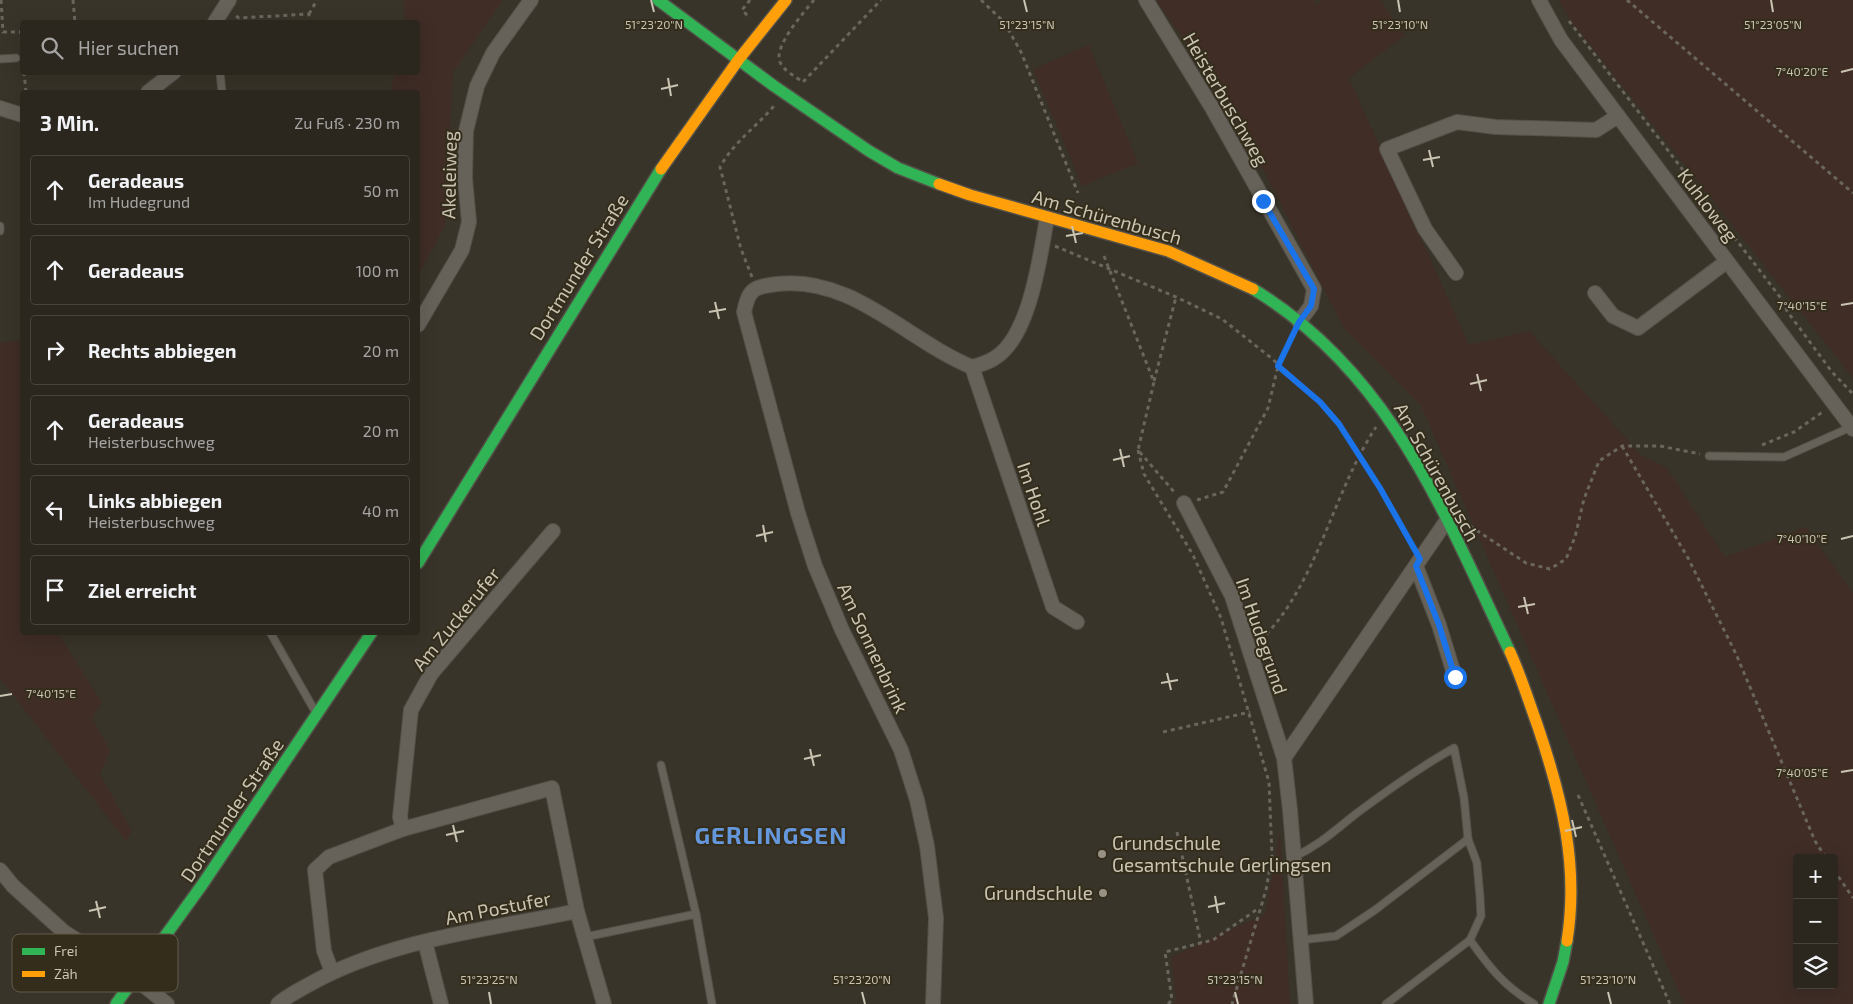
<!DOCTYPE html>
<html lang="de">
<head>
<meta charset="utf-8">
<style>
  :root { --surface:#2b271f; --page:#332f28; --text:#f1f3f6; --muted:#a6a5a4; --line:#47443d }
  body { margin:0; font-family:"Exo 2",sans-serif; background:var(--page); color:var(--text) }
  .controls { position:absolute; right:15px; bottom:15px; display:grid; overflow:hidden; border-radius:5px; box-shadow:0 5px 20px #0002 }
  .controls button { width:45px; height:45px; display:grid; place-items:center; padding:0; border:0; border-bottom:1px solid var(--line); background:var(--surface); color:var(--text); font:25px sans-serif }
  .stop { position:absolute; width:15px; height:15px; margin:-11px; border:4px solid #1a73e8; border-radius:50%; background:#fff }
  .stop.end { background:#1a73e8; border-color:#fff; box-shadow:0 1px 5px #0008 }
  .list { margin:0; padding:0; list-style:none }
  h2 { display:flex; justify-content:space-between; align-items:center; height:65px; margin:0; padding:0 20px; font-size:21px }
  h2 small { font-size:16px; font-weight:400; color:var(--muted) }
  .list li { display:grid; grid-template-columns:32px 1fr auto; gap:15px; align-items:center; box-sizing:border-box; height:70px; margin:0 10px 10px; padding:0 10px; border:1px solid var(--line); border-radius:5px }
  .list b { display:block; font-size:19px; white-space:nowrap }
  .list p { margin:0; font-size:16px; white-space:nowrap; color:var(--muted) }
  .list em { font-size:16px; font-style:normal; color:var(--muted) }
  .icon { flex:none; width:28px; height:28px; fill:none; stroke:currentColor; stroke-width:2; stroke-linecap:round; stroke-linejoin:round }
  .map { position:relative; flex:none; width:1853px; height:1004px; overflow:hidden }
  .search { position:absolute; background:var(--surface); box-shadow:0 5px 20px #0002; left:20px; top:20px; width:400px; height:55px; display:flex; align-items:center; gap:12px; box-sizing:border-box; padding:0 18px; border-radius:5px; color:var(--muted); font-size:19px }
  .panel { position:absolute; background:var(--surface); box-shadow:0 5px 20px #0002; left:20px; top:90px; width:400px; height:545px; border-radius:5px }
  .map>svg:first-child { display:block }
  .green { fill:#3f2d26; fill-rule:evenodd }
  .lines { fill:none; stroke-linecap:round; stroke-linejoin:round }
  .lane-casing { stroke:#535048; stroke-width:9 }
  .street-casing { stroke:#535048; stroke-width:16 }
  .fast-casing { stroke:#535048; stroke-width:14 }
  .slow-casing { stroke:#535048; stroke-width:14 }
  .path { stroke:#6a655d; stroke-width:3; stroke-dasharray:4 4; stroke-linecap:butt }
  .lane { stroke:#66625a; stroke-width:7 }
  .street { stroke:#66625a; stroke-width:14 }
  .fast { stroke:#30b455; stroke-width:11 }
  .slow { stroke:#ff9f0a; stroke-width:11 }
  .route { stroke:#1a73e8; stroke-width:6 }
  .ticks { fill:none; stroke:#cac4b3; stroke-width:2 }
  .poi-dot { fill:#979283; stroke:#342d1c; stroke-width:2 }
  .labels { text-anchor:middle; stroke-width:4; stroke-linejoin:round; paint-order:stroke }
  .street-label { font-size:19px; fill:#cac4b3; stroke:#342d1c }
  .poi-label { font-size:19px; fill:#cac4b3; stroke:#342d1c; text-anchor:start }
  .district-label { font-size:24px; font-weight:bold; letter-spacing:1px; fill:#6597dc; stroke:#342d1c }
  .key { fill:#342d1c; stroke:#615a49; stroke-width:1 }
  .key-label { font-size:14px; fill:#cac4b3 }
  .ticks-label { font-size:12px; text-anchor:middle; fill:#cac4b3; stroke:#342d1c; stroke-width:4; stroke-linejoin:round; paint-order:stroke }
</style>
</head>
<body>
<div class="map">
<svg width="1853" height="1004" viewBox="0 0 1853 1004">
  <rect width="100%" height="100%" fill="#393429"/>
  <g class="green">
    <path d="M403 0H503L453 72 445 226 418 276V92H390L395 73 418 72V22H406Z"/>
    <path d="M1156 0H1314L1316 5 1322 0H1380L1405 35 1349 78 1469 345 1529 331 1641 455 1666 467 1725 557 1806 527 1853 593V1004H1684L1421 406 1343 327 1232 108ZM1797 858H1834V985H1797Z"/>
    <path d="M1558 0H1853V378L1571 21Z"/>
    <path d="M1089 45 1138 163 1082 186 1033 69Z"/>
    <path d="M22 340V632L58 633 102 703 92 717 110 751 100 774 132 831 126 841 0 678V343Z"/>
    <path d="M1280 832 1290 1004H1174L1176 1000 1171 957 1265 914Z"/>
  </g>
  <g class="lines">
    <defs>
      <g id="lane">
        <path d="M0 59 16 58"/>
        <path d="M220 72 222 92"/>
        <path d="M0 226V231"/>
        <path d="M1709 456 1784 457 1851 427"/>
        <path d="M270 632 316 713"/>
        <path d="M661 765 696 914 712 1004"/>
        <path d="M1294 857C1321 844 1334 831 1357 813 1388 790 1420 767 1454 748L1464 798 1468 839 1477 863 1480 897 1481 916 1470 940"/>
        <path d="M585 937 696 914"/>
        <path d="M1301 940 1336 936 1375 910 1468 839"/>
        <path d="M1386 1004 1470 940C1490 968 1504 986 1534 1004"/>
      </g>
      <g id="street">
        <path d="M1146 0 1211 106 1314 289 1311 306 1299 322"/>
        <path d="M1539 0 1561 40 1853 429"/>
        <path d="M215 22 229 0"/>
        <path d="M148 92 174 72"/>
        <path d="M0 108 22 115"/>
        <path d="M1456 273 1425 229 1387 149 1457 122 1496 127 1596 130 1618 116"/>
        <path d="M1595 293 1613 316 1638 328 1726 262"/>
        <path d="M418 325 462 250 469 222 465 178 466 131 477 86 493 53 531 0"/>
        <path d="M972 367 1053 607 1077 622"/>
        <path d="M1184 503 1232 596 1284 758 1447 520"/>
        <path d="M1416 566 1439 625 1455 677"/>
        <path d="M1284 758 1290 810 1306 1004"/>
        <path d="M403 829 400 817 411 710 431 674 553 531"/>
        <path d="M0 870 13 886 64 932 123 969 167 1004"/>
        <path d="M425 942 441 1004"/>
        <path d="M332 972 324 951 315 870 329 857 403 829 552 788 577 911 604 1004"/>
        <path d="M278 1004C287 996 299 990 310 984 391 939 488 930 577 911"/>
        <path d="M933 1004 936 918 927 846 917 800 901 750 842 630 815 566 798 513 744 312C749 288 754 287 777 284 852 275 908 341 972 367 979 365 987 363 993 359 1030 339 1040 256 1047 218"/>
      </g>
      <g id="fast">
        <path d="M658 0 774 86 869 151 898 168 939 184"/>
        <path d="M1253 289C1391 373 1444 513 1510 652"/>
        <path d="M418 563 661 169"/>
        <path d="M116 1004 202 885 372 632"/>
        <path d="M1549 1004 1563 962 1567 941"/>
      </g>
      <g id="slow">
        <path d="M661 169 739 59 786 0"/>
        <path d="M939 184 970 195 1168 251 1253 289"/>
        <path d="M1510 652C1521 676 1529 702 1538 727 1562 798 1579 866 1567 941"/>
      </g>
    </defs>
    <use href="#lane" class="lane-casing"/>
    <use href="#street" class="street-casing"/>
    <use href="#fast" class="fast-casing"/>
    <use href="#slow" class="slow-casing"/>
    <g class="path">
      <path d="M1 0 3 32H21"/>
      <path d="M73 0 75 22"/>
      <path d="M750 0 742 10 750 18"/>
      <path d="M814 0C804 12 773 47 780 62 783 70 796 77 803 82L881 0"/>
      <path d="M981 0 1004 22 1021 52 1078 193"/>
      <path d="M1627 0 1853 193"/>
      <path d="M309 14 317 0"/>
      <path d="M236 16 239 18 309 14V22"/>
      <path d="M1569 21 1783 301 1787 311 1832 372 1853 394"/>
      <path d="M22 49 21 32H22"/>
      <path d="M24 72 26 92"/>
      <path d="M1055 246 1176 297 1222 319 1270 357 1320 402 1339 424 1380 488 1414 547"/>
      <path d="M1104 256 1154 382 1138 450 1175 493"/>
      <path d="M752 277 741 249 720 167C734 142 756 127 774 106"/>
      <path d="M1154 381 1176 297"/>
      <path d="M1762 445 1794 432 1824 411"/>
      <path d="M1622 446 1688 558 1736 654 1815 841 1826 858"/>
      <path d="M1138 450 1144 474 1193 555 1221 618 1269 782 1272 856 1266 890 1232 1004"/>
      <path d="M1197 500 1223 492 1268 408 1278 366 1292 337"/>
      <path d="M1470 526 1526 563 1550 569 1566 559 1575 537 1584 499 1599 461 1622 446H1660L1700 454"/>
      <path d="M1261 640C1318 583 1332 494 1376 427"/>
      <path d="M1163 732 1250 712"/>
      <path d="M1578 795 1670 1004"/>
      <path d="M1177 832 1201 943"/>
      <path d="M1834 870 1853 898"/>
      <path d="M1168 1004 1172 1000 1165 952 1213 940 1259 908"/>
    </g>
    <use href="#lane" class="lane"/>
    <use href="#street" class="street"/>
    <use href="#fast" class="fast"/>
    <use href="#slow" class="slow"/>
  </g>
  <g class="lines">
    <path class="route" d="M1263 201 1314 289 1311 306 1299 322 1278 366 1320 402 1339 424 1380 488 1420 559 1416 566 1439 625 1455 677"/>
  </g>
  <path class="ticks" d="M651 0 654 12M1024 0 1027 12M1398 0 1400 12M1771 0 1773 12M1841 72 1853 69M668 78 671 96M661 89 678 85M1429 150 1433 167M1423 160 1440 157M1072 226 1076 243M1066 236 1083 233M715 302 719 319M1841 305 1853 303M709 312 726 309M1477 374 1481 391M1470 384 1487 380M1120 449 1124 467M1113 460 1130 456M763 525 766 542M756 536 773 532M1841 539 1853 536M1524 597 1528 614M1518 607 1535 604M1167 673 1171 690M1161 683 1178 680M0 696 12 694M810 749 814 766M804 759 821 755M1841 772 1853 770M1572 820 1576 837M453 825 457 842M1565 831 1582 827M446 835 464 831M1215 896 1218 913M96 901 100 918M1208 907 1225 903M89 911 106 907M489 992 491 1004M862 992 865 1004M1235 992 1238 1004M1608 992 1611 1004"/>
  <g class="poi-dot">
    <circle cx="1102" cy="854" r="5"/>
    <circle cx="1103" cy="893" r="5"/>
  </g>
  <g class="labels">
    <g class="street-label">
      <text transform="translate(1226 99) rotate(60)" y="7">Heisterbuschweg</text>
      <text transform="translate(449 175) rotate(-89)" y="7">Akeleiweg</text>
      <text transform="translate(1708 205) rotate(53)" y="7">Kuhloweg</text>
      <text transform="translate(1107 217) rotate(16)" y="7">Am Schürenbusch</text>
      <text transform="translate(579 267) rotate(-58)" y="7">Dortmunder Straße</text>
      <text transform="translate(1437 472) rotate(61)" y="7">Am Schürenbusch</text>
      <text transform="translate(1034 494) rotate(71)" y="7">Im Hohl</text>
      <text transform="translate(456 619) rotate(-51)" y="7">Am Zuckerufer</text>
      <text transform="translate(1262 636) rotate(71)" y="7">Im Hudegrund</text>
      <text transform="translate(873 648) rotate(65)" y="7">Am Sonnenbrink</text>
      <text transform="translate(232 810) rotate(-56)" y="7">Dortmunder Straße</text>
      <text transform="translate(498 908) rotate(-11)" y="7">Am Postufer</text>
    </g>
    <g class="poi-label">
      <text x="1112" y="850">Grundschule<tspan x="1112" dy="22">Gesamtschule Gerlingsen</tspan></text>
      <text x="1093" y="900" text-anchor="end">Grundschule</text>
    </g>
    <g class="district-label">
      <text x="771" y="844">GERLINGSEN</text>
    </g>
  </g>
  <rect x="12" y="934" width="166" height="58" rx="8" class="key"/>
  <rect x="22" y="948" width="23" height="7" fill="#30b455"/>
  <rect x="22" y="971" width="23" height="6" fill="#ff9f0a"/>
  <g class="key-label">
    <text x="54" y="956">Frei</text>
    <text x="54" y="979">Zäh</text>
  </g>
  <g class="ticks-label">
    <text x="654" y="29">51°23'20"N</text>
    <text x="1027" y="29">51°23'15"N</text>
    <text x="1400" y="29">51°23'10"N</text>
    <text x="1773" y="29">51°23'05"N</text>
    <text x="1802" y="76">7°40'20"E</text>
    <text x="1802" y="310">7°40'15"E</text>
    <text x="1802" y="543">7°40'10"E</text>
    <text x="51" y="698">7°40'15"E</text>
    <text x="1802" y="777">7°40'05"E</text>
    <text x="489" y="984">51°23'25"N</text>
    <text x="862" y="984">51°23'20"N</text>
    <text x="1235" y="984">51°23'15"N</text>
    <text x="1608" y="984">51°23'10"N</text>
  </g>
</svg>
<div class="controls">
<button>+</button>
<button>−</button>
<button><svg class="icon" aria-label="layers" viewBox="0 0 24 24"><path d="M12 4l9 5-9 5-9-5zM3 14l9 5 9-5"/></svg></button>
</div>
<div class="stop" style="left:1455px;top:677px"></div>
<div class="stop end" style="left:1263px;top:201px"></div>
<div class="search"><svg class="icon" aria-label="search" viewBox="0 0 24 24"><circle cx="10" cy="10" r="6"/><path d="M15 15l6 6"/></svg>Hier suchen</div>
<section class="panel">
<h2>3 Min.<small>Zu Fuß · 230 m</small></h2>
<ul class="list">
<li><svg class="icon" aria-label="ahead" viewBox="0 0 24 24"><path d="M12 20V5M6 11l6-6 6 6"/></svg><div><b>Geradeaus</b><p>Im Hudegrund</p></div><em>50 m</em></li>
<li><svg class="icon" aria-label="ahead" viewBox="0 0 24 24"><path d="M12 20V5M6 11l6-6 6 6"/></svg><div><b>Geradeaus</b></div><em>100 m</em></li>
<li><svg class="icon" aria-label="right" viewBox="0 0 24 24"><path d="M7 20v-9h11M14 6l5 5-5 5"/></svg><div><b>Rechts abbiegen</b></div><em>20 m</em></li>
<li><svg class="icon" aria-label="ahead" viewBox="0 0 24 24"><path d="M12 20V5M6 11l6-6 6 6"/></svg><div><b>Geradeaus</b><p>Heisterbuschweg</p></div><em>20 m</em></li>
<li><svg class="icon" aria-label="left" viewBox="0 0 24 24"><path d="M17 20v-9H6M10 6l-5 5 5 5"/></svg><div><b>Links abbiegen</b><p>Heisterbuschweg</p></div><em>40 m</em></li>
<li><svg class="icon" aria-label="arrive" viewBox="0 0 24 24"><path d="M6 21V4h12l-3 4 3 4H6"/></svg><div><b>Ziel erreicht</b></div></li>
</ul>
</section>
</div>
</body>
</html>
